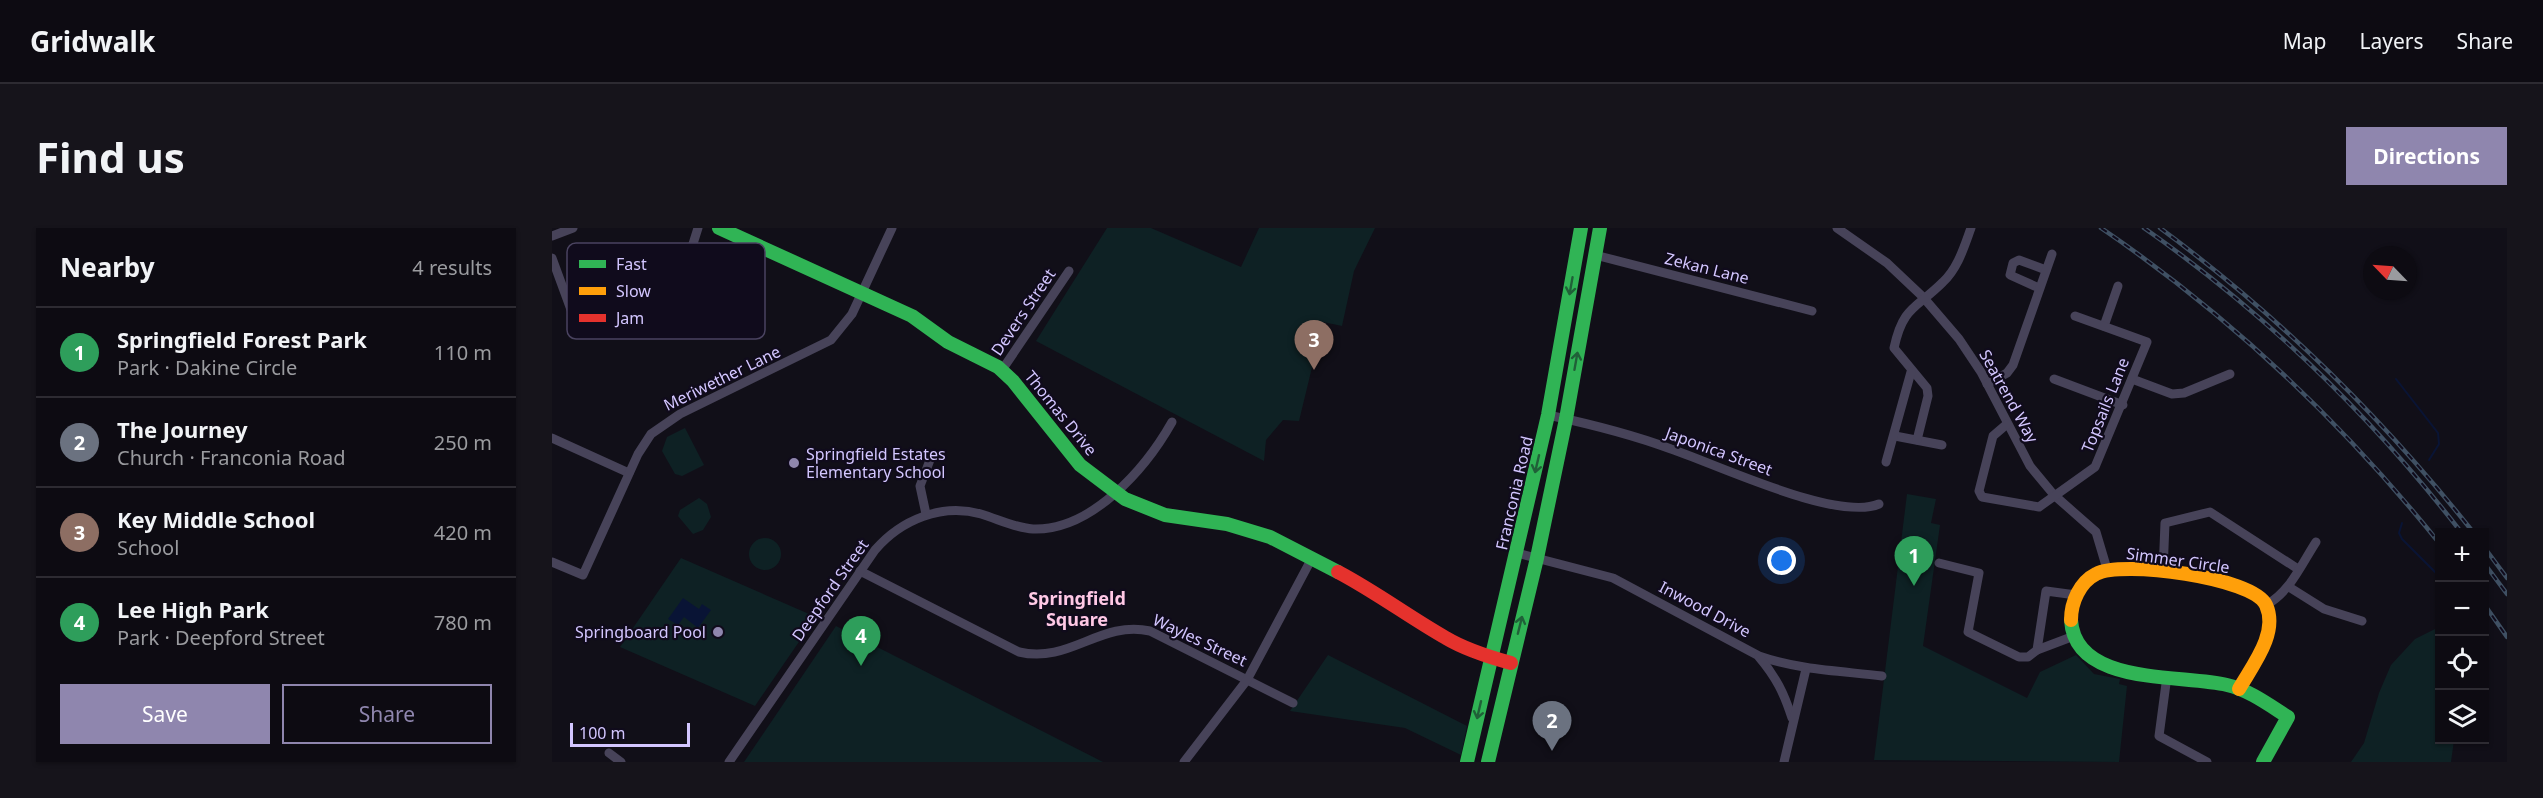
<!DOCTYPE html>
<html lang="en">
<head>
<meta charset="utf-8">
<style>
  :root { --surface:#0d0b12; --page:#16141b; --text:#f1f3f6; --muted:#9a9b9f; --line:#2d2b32; --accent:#8f86ae }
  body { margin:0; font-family:"Noto Sans",sans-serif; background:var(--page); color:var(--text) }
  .controls { position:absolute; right:18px; bottom:18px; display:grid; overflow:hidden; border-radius:0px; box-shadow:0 2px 4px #0004 }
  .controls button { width:54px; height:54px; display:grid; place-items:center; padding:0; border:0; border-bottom:2px solid var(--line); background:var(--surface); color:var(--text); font:30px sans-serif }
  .compass { position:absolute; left:1811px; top:18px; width:54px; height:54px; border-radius:50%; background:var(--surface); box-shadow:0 2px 4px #0004; rotate:295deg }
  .scale { position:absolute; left:18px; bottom:15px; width:120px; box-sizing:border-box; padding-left:6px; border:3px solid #d3c6ff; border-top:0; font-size:16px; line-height:21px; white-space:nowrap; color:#d3c6ff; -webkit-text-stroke:4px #100b1c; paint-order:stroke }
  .you { position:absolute; left:1230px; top:333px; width:21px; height:21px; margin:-15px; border:4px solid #fff; border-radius:50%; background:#1a73e8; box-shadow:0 0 0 9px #1a73e833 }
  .badge { display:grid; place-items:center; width:39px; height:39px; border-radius:50%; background:var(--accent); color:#fff; font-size:20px; font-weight:700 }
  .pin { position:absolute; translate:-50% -50px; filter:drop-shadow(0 2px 3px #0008) }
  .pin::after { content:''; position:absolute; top:32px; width:21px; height:18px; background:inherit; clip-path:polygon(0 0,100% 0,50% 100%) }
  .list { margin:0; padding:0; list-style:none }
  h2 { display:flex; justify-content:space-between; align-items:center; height:78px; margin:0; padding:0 24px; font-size:26px }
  h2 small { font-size:20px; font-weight:400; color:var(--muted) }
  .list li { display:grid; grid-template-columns:39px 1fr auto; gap:18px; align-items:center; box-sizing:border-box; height:90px; padding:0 24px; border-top:2px solid var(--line) }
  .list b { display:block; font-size:22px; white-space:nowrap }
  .list p { margin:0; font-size:20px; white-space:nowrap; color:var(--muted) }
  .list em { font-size:20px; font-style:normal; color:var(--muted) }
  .actions { display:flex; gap:12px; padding:18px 24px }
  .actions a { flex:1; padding:14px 0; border:2px solid var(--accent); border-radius:0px; text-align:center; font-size:21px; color:var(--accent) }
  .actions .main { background:var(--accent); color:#fff }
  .icon { flex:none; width:33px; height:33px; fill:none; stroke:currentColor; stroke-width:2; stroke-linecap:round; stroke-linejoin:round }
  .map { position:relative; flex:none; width:1955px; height:534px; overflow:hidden; border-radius:0px }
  header { display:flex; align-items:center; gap:36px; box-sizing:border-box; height:84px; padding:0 30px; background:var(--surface); border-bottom:2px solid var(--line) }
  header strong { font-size:28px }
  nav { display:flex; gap:33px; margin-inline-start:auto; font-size:21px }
  .intro { display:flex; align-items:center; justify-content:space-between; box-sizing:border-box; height:144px; padding:0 36px }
  h1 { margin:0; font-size:42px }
  .button { padding:15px 27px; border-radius:0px; background:var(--accent); color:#fff; font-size:21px; font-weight:700 }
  main { display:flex; gap:36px; padding:0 36px }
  aside { flex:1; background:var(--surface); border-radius:0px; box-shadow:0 2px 4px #0004 }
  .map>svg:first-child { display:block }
  .green { fill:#0e2124 }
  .water { fill:#091435 }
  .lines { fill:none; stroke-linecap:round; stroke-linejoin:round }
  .stream { stroke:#091435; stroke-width:2 }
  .street { stroke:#474359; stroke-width:9 }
  .fast { stroke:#30b455; stroke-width:14 }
  .slow { stroke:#ff9f0a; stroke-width:14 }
  .jam { stroke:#e5322d; stroke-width:14 }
  .rail-casing { stroke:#3f5063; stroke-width:4.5 }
  .rail { stroke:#100b1c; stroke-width:2; stroke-dasharray:7; stroke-linecap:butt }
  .oneway { stroke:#206038 }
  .poi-dot { fill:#8f86ae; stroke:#100b1c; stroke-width:2 }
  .labels { text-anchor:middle; stroke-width:4.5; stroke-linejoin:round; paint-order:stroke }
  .street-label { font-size:16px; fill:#d3c6ff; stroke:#100b1c }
  .poi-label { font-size:16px; fill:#d3c6ff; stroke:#100b1c; text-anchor:start }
  .neighbourhood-label { font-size:18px; font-weight:bold; fill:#ffc8e5; stroke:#100b1c }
  .key { fill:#100b1c; stroke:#4a4360; stroke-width:1.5 }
  .key-label { font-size:16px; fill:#d3c6ff }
</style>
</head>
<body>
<header>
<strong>Gridwalk</strong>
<nav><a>Map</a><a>Layers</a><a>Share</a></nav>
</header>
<div class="intro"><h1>Find us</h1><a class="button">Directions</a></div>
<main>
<aside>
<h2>Nearby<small>4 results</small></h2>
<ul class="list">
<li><span class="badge" style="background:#2e9e5b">1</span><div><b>Springfield Forest Park</b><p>Park · Dakine Circle</p></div><em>110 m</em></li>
<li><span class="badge" style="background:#6b7280">2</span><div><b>The Journey</b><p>Church · Franconia Road</p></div><em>250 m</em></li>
<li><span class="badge" style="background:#8d6e63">3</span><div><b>Key Middle School</b><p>School</p></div><em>420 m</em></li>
<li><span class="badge" style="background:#2e9e5b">4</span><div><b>Lee High Park</b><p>Park · Deepford Street</p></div><em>780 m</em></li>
</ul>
<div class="actions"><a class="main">Save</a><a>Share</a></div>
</aside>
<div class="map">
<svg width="1955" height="534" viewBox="0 0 1955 534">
  <rect width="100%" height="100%" fill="#110f18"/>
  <g class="green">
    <path d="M555 0H599L689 39 707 0H823L802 43 790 98 771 94 747 193 731 192 714 212 712 233 484 113Z"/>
    <path d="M133 200 152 237 130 248 123 246 110 223 115 209Z"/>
    <path d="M1355 266 1384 271 1379 295 1388 297 1371 418 1475 470 1488 444 1524 427 1542 446 1568 451 1567 456 1575 458 1567 534 1322 532Z"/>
    <path d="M147 270 155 276 159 289 151 302 141 306 126 288 128 282Z"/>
    <circle cx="213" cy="326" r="16"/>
    <path d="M129 330 264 389 203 478 68 419Z"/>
    <path d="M284 398 551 534H192Z"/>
    <path d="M1887 399 1888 512H1902L1899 534H1799L1812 515 1827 465 1839 437 1863 411Z"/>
    <path d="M776 427 915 498 909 527 853 500 738 483Z"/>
  </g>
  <path class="water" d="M131 370 147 381 150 376 159 382 146 400 132 389 126 397 116 391Z"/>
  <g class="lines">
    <g class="stream">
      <path d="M1844 151 1886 205 1887 216 1877 232"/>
      <path d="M1850 295 1847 305 1850 311 1886 347"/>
    </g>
    <g class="street">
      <path d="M1285 0 1335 35 1371 69 1407 111 1429 144 1478 238 1502 267 1544 304 1555 341"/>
      <path d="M0 8 21 0"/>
      <path d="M1043 27 1260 83"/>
      <path d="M0 30 25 98"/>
      <path d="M128 57 146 0"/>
      <path d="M1487 60 1458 47 1461 35 1467 32 1494 42"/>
      <path d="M1552 98 1566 58"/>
      <path d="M450 142 517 43"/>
      <path d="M1502 151 1571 177"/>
      <path d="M1580 151 1620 166 1632 165 1678 146"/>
      <path d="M1435 156 1455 145 1461 137 1500 26"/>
      <path d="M996 187C1038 196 1079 206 1119 221 1164 236 1285 294 1327 276"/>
      <path d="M1455 196 1441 208 1427 263 1430 269 1487 279 1543 239 1595 114 1523 88"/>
      <path d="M1343 208 1390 217"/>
      <path d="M0 210 77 245"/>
      <path d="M1365 212 1376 168 1375 160 1342 120C1351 78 1364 81 1391 54 1406 40 1412 19 1419 0"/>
      <path d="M1334 234 1359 144"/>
      <path d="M374 286 368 258 378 232"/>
      <path d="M965 325 1061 350 1207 428C1247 442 1289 443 1330 448"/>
      <path d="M0 334 31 347 86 226 99 206 128 186 279 112 300 86 340 0"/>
      <path d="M1387 335 1427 345 1416 404 1467 429H1476L1485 422 1494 363 1524 367"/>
      <path d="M308 343 467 424C518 436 548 392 598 403L741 475"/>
      <path d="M1611 344 1613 295 1658 284 1746 341"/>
      <path d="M1737 359 1772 381 1810 393"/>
      <path d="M1714 377C1738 364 1749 337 1764 314"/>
      <path d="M1485 422 1522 408"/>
      <path d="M1207 429C1224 449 1232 465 1240 490"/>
      <path d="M1615 448 1607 508 1655 534"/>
      <path d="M57 525 69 534"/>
      <path d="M177 534 323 322C349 292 389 275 429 286 446 291 463 300 481 301 540 303 594 240 620 194"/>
      <path d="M632 534 695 452 760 330"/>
      <path d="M1232 534 1254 441"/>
    </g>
    <g class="fast">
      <path d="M167 0 360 88 396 114 446 139 461 153 528 237 573 271 613 287 675 296 718 309 786 344"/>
      <path d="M1519 392C1523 458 1628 446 1675 457 1697 462 1717 477 1736 489L1711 534"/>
      <path d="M915 534 996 187 1029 0"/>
      <path d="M936 534 985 330 1014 191 1048 0"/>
    </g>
    <path class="slow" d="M1519 392C1519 374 1528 354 1544 346 1569 332 1701 349 1714 377 1727 405 1700 438 1687 461"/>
    <path class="jam" d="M786 344C824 364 857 389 894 410 914 422 937 429 959 435"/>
    <defs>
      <g id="rail">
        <path d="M1549 0C1677 87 1791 195 1888 316"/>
        <path d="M1592 0C1712 84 1820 189 1909 304"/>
        <path d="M1608 0C1726 87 1830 189 1921 304"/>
        <path d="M1932 319 1955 350"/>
        <path d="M1932 335 1955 366"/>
        <path d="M1932 376 1955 409"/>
      </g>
    </defs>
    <use href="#rail" class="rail-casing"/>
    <use href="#rail" class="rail"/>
  </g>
  <defs><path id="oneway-shaft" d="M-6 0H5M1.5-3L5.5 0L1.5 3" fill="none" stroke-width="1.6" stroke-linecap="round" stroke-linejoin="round" transform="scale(1.5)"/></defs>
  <g class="oneway">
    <use href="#oneway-shaft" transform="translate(1019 58) rotate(100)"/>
    <use href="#oneway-shaft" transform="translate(1024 133) rotate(-80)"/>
    <use href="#oneway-shaft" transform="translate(985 236) rotate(103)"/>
    <use href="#oneway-shaft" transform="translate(968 397) rotate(-76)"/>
    <use href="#oneway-shaft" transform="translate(927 482) rotate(103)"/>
  </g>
  <g class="poi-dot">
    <circle cx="242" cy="235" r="6"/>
    <circle cx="166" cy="404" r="6"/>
  </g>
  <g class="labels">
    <g class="street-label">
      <text transform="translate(1155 40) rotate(14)" y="6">Zekan Lane</text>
      <text transform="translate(471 84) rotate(-56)" y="6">Devers Street</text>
      <text transform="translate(170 150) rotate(-26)" y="6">Meriwether Lane</text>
      <text transform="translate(1457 168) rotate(61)" y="6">Seatrend Way</text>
      <text transform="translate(1553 177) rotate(-68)" y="6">Topsails Lane</text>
      <text transform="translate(509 185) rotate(51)" y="6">Thomas Drive</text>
      <text transform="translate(1167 223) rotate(20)" y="6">Japonica Street</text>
      <text transform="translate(962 265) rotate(-77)" y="6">Franconia Road</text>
      <text transform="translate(1626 332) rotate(8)" y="6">Simmer Circle</text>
      <text transform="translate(278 362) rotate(-55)" y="6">Deepford Street</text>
      <text transform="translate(1153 381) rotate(28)" y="6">Inwood Drive</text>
      <text transform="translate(648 412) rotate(25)" y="6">Wayles Street</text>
    </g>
    <g class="poi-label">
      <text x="254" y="232">Springfield Estates<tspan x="254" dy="18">Elementary School</tspan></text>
      <text x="154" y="410" text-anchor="end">Springboard Pool</text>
    </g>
    <g class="neighbourhood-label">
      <text x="525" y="377">Springfield<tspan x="525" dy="21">Square</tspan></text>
    </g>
  </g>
  <rect x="15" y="15" width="198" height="96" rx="9" class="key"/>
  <rect x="27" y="32" width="27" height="8" fill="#30b455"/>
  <rect x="27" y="59" width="27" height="8" fill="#ff9f0a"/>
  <rect x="27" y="86" width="27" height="8" fill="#e5322d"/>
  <g class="key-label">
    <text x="64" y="42">Fast</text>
    <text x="64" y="69">Slow</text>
    <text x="64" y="96">Jam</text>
  </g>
</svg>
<div class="controls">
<button>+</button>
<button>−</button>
<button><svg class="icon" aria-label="locate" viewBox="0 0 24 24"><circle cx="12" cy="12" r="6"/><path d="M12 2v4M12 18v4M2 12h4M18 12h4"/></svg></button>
<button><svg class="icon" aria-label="layers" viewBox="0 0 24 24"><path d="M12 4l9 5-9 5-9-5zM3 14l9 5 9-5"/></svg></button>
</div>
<svg class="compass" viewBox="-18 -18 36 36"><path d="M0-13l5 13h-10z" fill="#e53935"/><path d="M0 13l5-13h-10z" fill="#9a9b9f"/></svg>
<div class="scale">100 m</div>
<div class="you"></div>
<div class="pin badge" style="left:1362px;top:358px;background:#2e9e5b">1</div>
<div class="pin badge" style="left:1000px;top:523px;background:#6b7280">2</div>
<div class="pin badge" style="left:762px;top:142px;background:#8d6e63">3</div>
<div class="pin badge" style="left:309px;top:438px;background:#2e9e5b">4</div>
</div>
</main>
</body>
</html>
